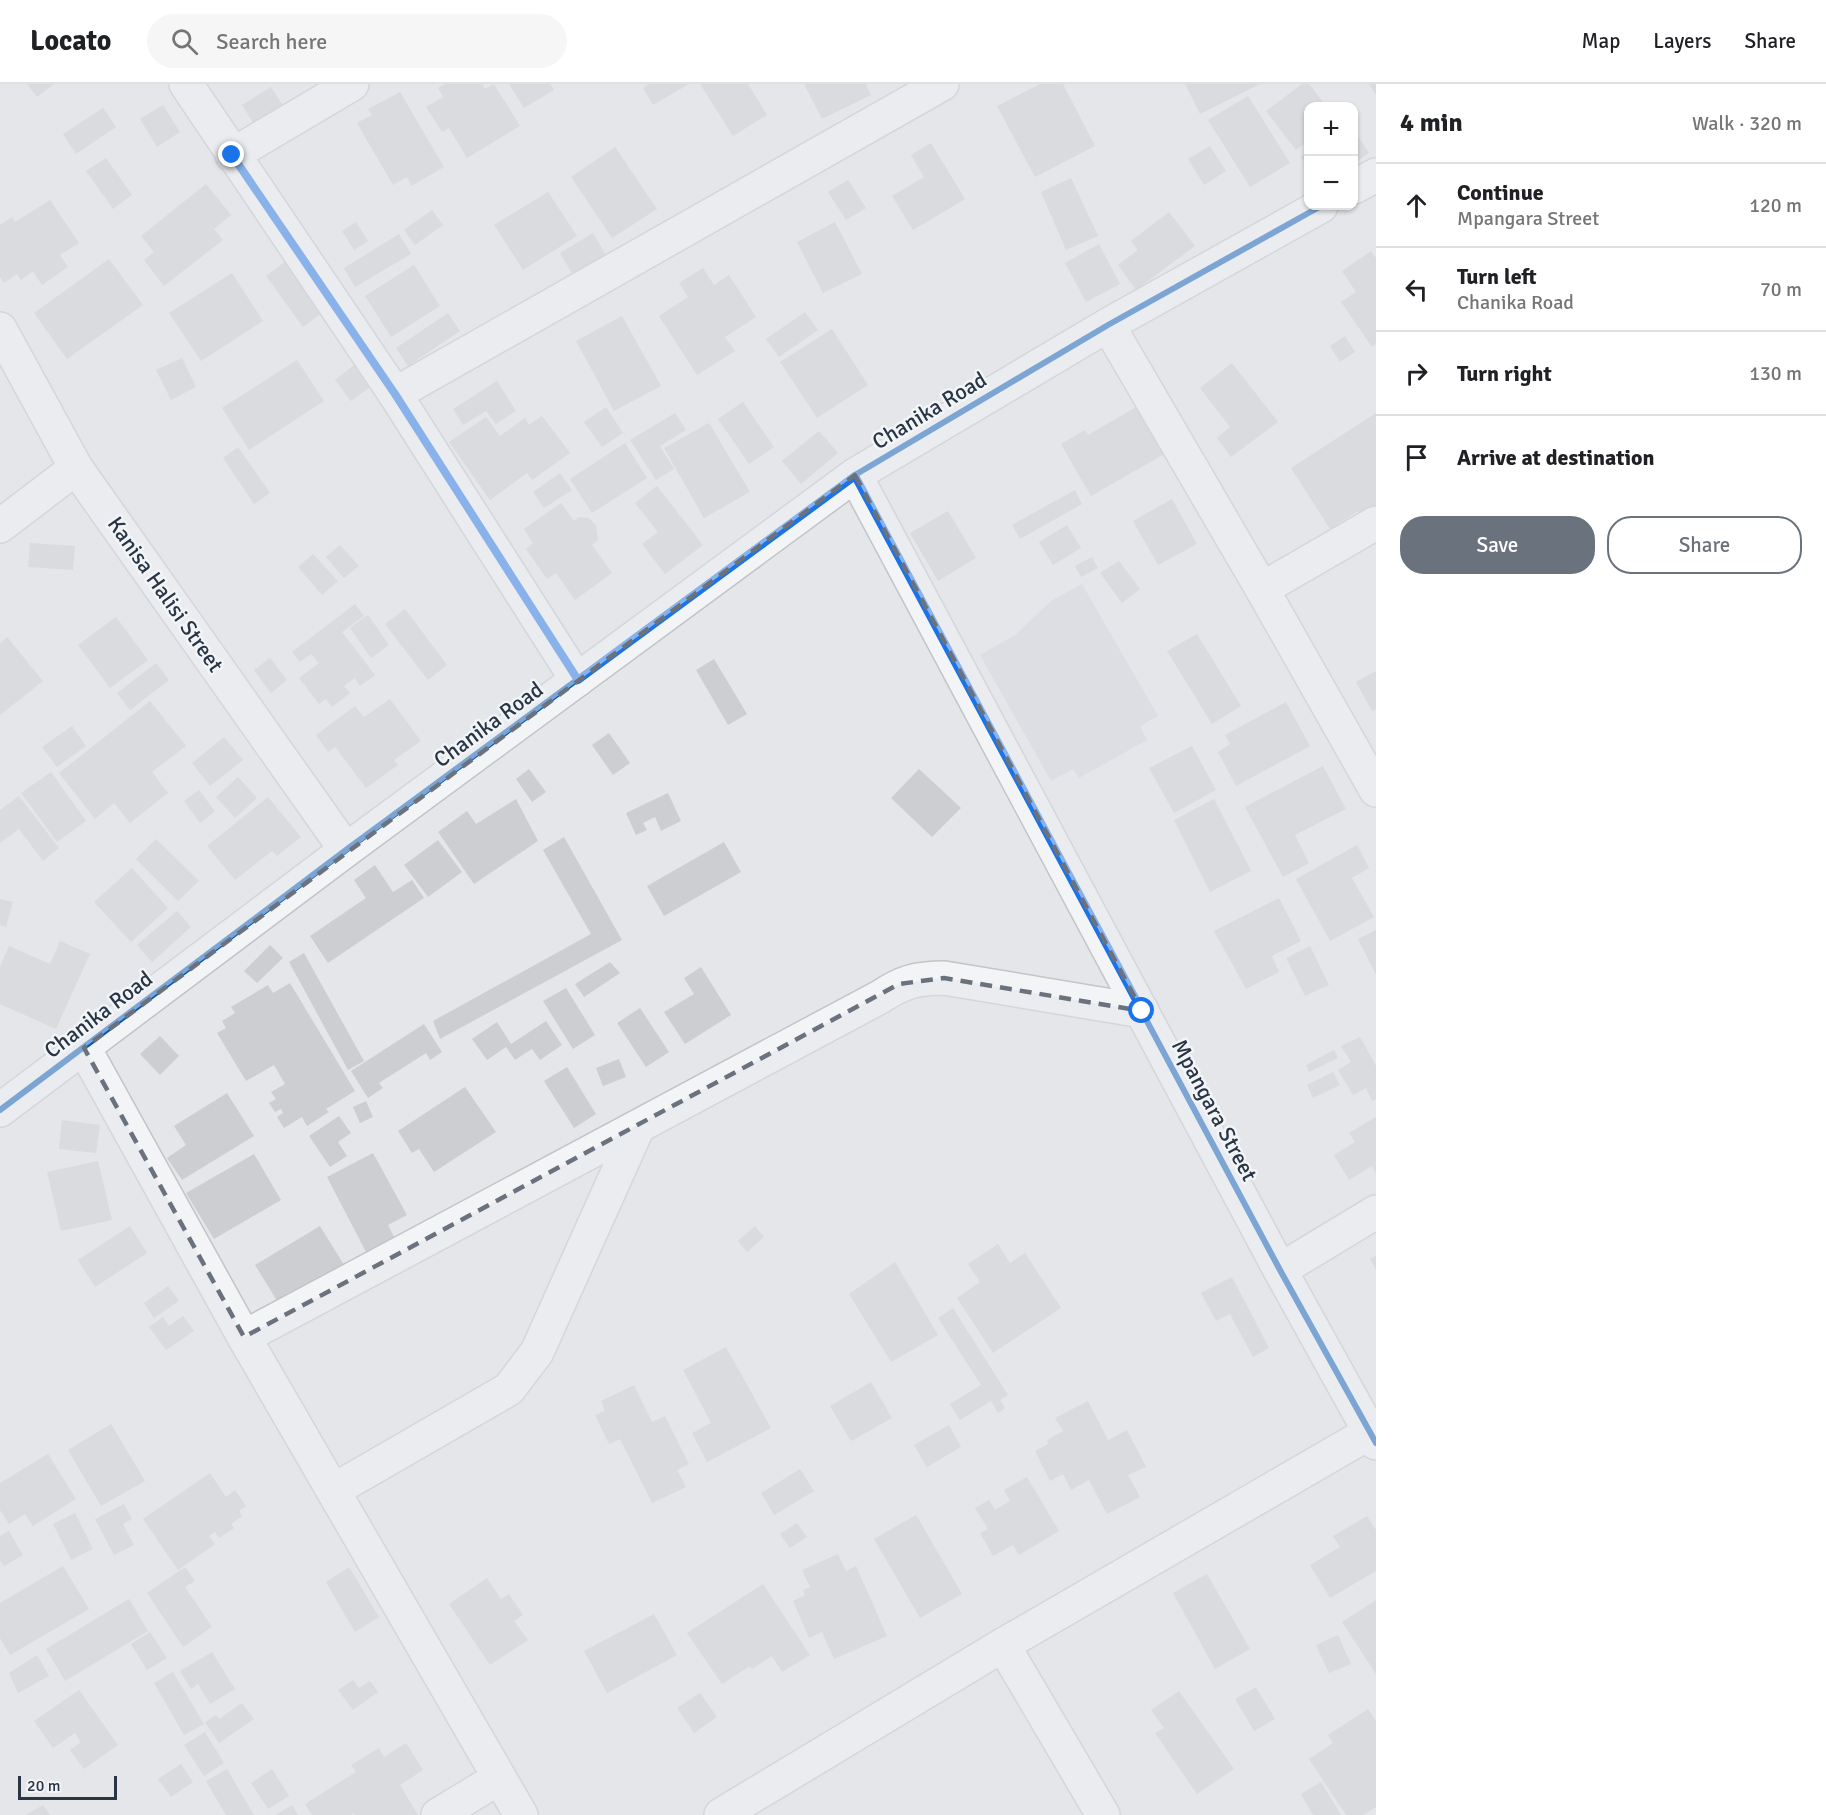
<!DOCTYPE html>
<html lang="en">
<head>
<meta charset="utf-8">
<style>
  :root { --surface:#fff; --page:#f6f6f6; --text:#202124; --muted:#757577; --line:#e0e0e0; --accent:#6a727e }
  body { margin:0; font-family:Signika,sans-serif; background:var(--page); color:var(--text) }
  .controls { position:absolute; right:18px; top:18px; display:grid; overflow:hidden; border-radius:12px; box-shadow:0 2px 4px #0004 }
  .controls button { width:54px; height:54px; display:grid; place-items:center; padding:0; border:0; border-bottom:2px solid var(--line); background:var(--surface); color:var(--text); font:30px sans-serif }
  .scale { position:absolute; left:18px; bottom:15px; width:99px; box-sizing:border-box; padding-left:6px; border:3px solid #293444; border-top:0; font-size:16px; line-height:21px; white-space:nowrap; color:#293444; -webkit-text-stroke:4px #f2f5f8; paint-order:stroke }
  .stop { position:absolute; width:18px; height:18px; margin:-14px; border:4px solid #1a73e8; border-radius:50%; background:#fff }
  .stop.end { background:#1a73e8; border-color:#fff; box-shadow:0 2px 6px #0008 }
  .list { margin:0; padding:0; list-style:none }
  h2 { display:flex; justify-content:space-between; align-items:center; height:78px; margin:0; padding:0 24px; font-size:26px }
  h2 small { font-size:20px; font-weight:400; color:var(--muted) }
  .list li { display:grid; grid-template-columns:39px 1fr auto; gap:18px; align-items:center; box-sizing:border-box; height:84px; padding:0 24px; border-top:2px solid var(--line) }
  .list b { display:block; font-size:22px; white-space:nowrap }
  .list p { margin:0; font-size:20px; white-space:nowrap; color:var(--muted) }
  .list em { font-size:20px; font-style:normal; color:var(--muted) }
  .actions { display:flex; gap:12px; padding:18px 24px }
  .actions a { flex:1; padding:14px 0; border:2px solid var(--accent); border-radius:24px; text-align:center; font-size:21px; color:var(--accent) }
  .actions .main { background:var(--accent); color:#fff }
  .icon { flex:none; width:33px; height:33px; fill:none; stroke:currentColor; stroke-width:2; stroke-linecap:round; stroke-linejoin:round }
  .map { position:relative; flex:none; width:1376px; height:1731px; overflow:hidden }
  header { display:flex; align-items:center; gap:36px; box-sizing:border-box; height:84px; padding:0 30px; background:var(--surface); border-bottom:2px solid var(--line) }
  header strong { font-size:28px }
  nav { display:flex; gap:33px; margin-inline-start:auto; font-size:21px }
  .search { width:420px; height:54px; background:var(--page); display:flex; align-items:center; gap:15px; box-sizing:border-box; padding:0 21px; border-radius:33px; color:var(--muted); font-size:22px }
  main { display:flex }
  aside { flex:1; background:var(--surface) }
  .map>svg:first-child { display:block }
  .built { fill:#d2d6dc }
  .building { fill:#ccced2 }
  .lines { fill:none; stroke-linecap:round; stroke-linejoin:round }
  .minor-casing { stroke:#c2c4c7; stroke-width:36 }
  .minor { stroke:#f3f4f6; stroke-width:33 }
  .cycleway-casing { stroke:#f2f5f8; stroke-width:10 }
  .cycleway { stroke:#0057b8; stroke-width:6 }
  .route { stroke:#1a73e8; stroke-width:8 }
  .marked { fill:none; stroke:#6a727e; stroke-width:4.5; stroke-dasharray:12 8; stroke-linejoin:round }
  .labels { text-anchor:middle; stroke-width:5; stroke-linejoin:round; paint-order:stroke }
  .street-label { font-size:22px; fill:#293444; stroke:#f2f5f8 }
</style>
</head>
<body>
<header>
<strong>Locato</strong>
<div class="search"><svg class="icon" aria-label="search" viewBox="0 0 24 24"><circle cx="10" cy="10" r="6"/><path d="M15 15l6 6"/></svg>Search here</div>
<nav><a>Map</a><a>Layers</a><a>Share</a></nav>
</header>
<main>
<div class="map">
<svg width="1376" height="1731" viewBox="0 0 1376 1731">
  <rect width="100%" height="100%" fill="#e4e6e9"/>
  <path class="built" d="M1082 500 1158 632 1140 642 1147 656 1079 694 1073 685 1051 697 980 571 1015 551 1051 517Z"/>
  <g class="building">
    <path d="M27 0H54L37 13Z"/>
    <path d="M445 0H482L485 5 494 0 520 42 467 74 449 44 442 48 426 23 443 13 438 4Z"/>
    <path d="M509 0H550L554 6 524 24Z"/>
    <path d="M649 0H689L653 21 643 4Z"/>
    <path d="M700 0H748L767 31 733 52Z"/>
    <path d="M804 0H866L871 11 822 35Z"/>
    <path d="M1040 0H1063L1095 62 1035 93 997 22Z"/>
    <path d="M1185 0H1260L1200 30Z"/>
    <path d="M1302 0H1309L1326 22H1308V57L1296 66 1266 27Z"/>
    <path d="M1369 0H1376V11Z"/>
    <path d="M271 3 284 23 255 42 242 21Z"/>
    <path d="M400 8 444 83 411 102 407 93 393 101 357 39 372 31 368 25Z"/>
    <path d="M1248 12 1290 79 1250 103 1208 36Z"/>
    <path d="M163 21 180 48 157 63 140 35Z"/>
    <path d="M103 24 116 43 76 70 63 50Z"/>
    <path d="M1354 46 1369 69 1354 79Z"/>
    <path d="M931 59 965 115 913 146 892 112 924 93 911 71Z"/>
    <path d="M1210 62 1226 87 1204 101 1188 75Z"/>
    <path d="M615 63 657 125 612 154 571 93Z"/>
    <path d="M1308 68V84L1301 73Z"/>
    <path d="M106 74 132 111 113 125 86 87Z"/>
    <path d="M1071 94 1098 152 1066 166 1041 108Z"/>
    <path d="M848 96 866 124 846 136 828 108Z"/>
    <path d="M206 100 231 131 214 145 223 156 164 202 144 176 154 168 141 152Z"/>
    <path d="M548 108 577 152 523 186 494 141Z"/>
    <path d="M50 116 79 159 60 171 68 183 42 201 33 187 21 196 17 190 4 199 0 193V141L12 133 15 138Z"/>
    <path d="M432 126 443 141 415 161 404 146Z"/>
    <path d="M1169 128 1195 162 1136 206 1118 181 1138 166 1131 157Z"/>
    <path d="M356 138 368 157 354 166 342 147Z"/>
    <path d="M835 138 862 190 823 209 797 158Z"/>
    <path d="M593 149 606 171 573 191 560 169Z"/>
    <path d="M399 150 411 170 355 203 344 184Z"/>
    <path d="M1099 160 1120 200 1086 218 1065 179Z"/>
    <path d="M1371 167 1376 174V260L1372 263 1341 218 1356 208 1342 187Z"/>
    <path d="M109 175 143 221 67 275 34 229Z"/>
    <path d="M289 175 326 226 303 243 266 192Z"/>
    <path d="M414 181 440 222 391 253 365 212Z"/>
    <path d="M703 184 714 201 729 191 756 233 725 253 735 267 697 291 659 232 688 213 679 199Z"/>
    <path d="M232 189 263 237 201 277 169 229Z"/>
    <path d="M805 228 818 246 779 273 766 255Z"/>
    <path d="M448 229 460 247 408 282 396 264Z"/>
    <path d="M622 232 661 302 614 327 576 257Z"/>
    <path d="M832 245 868 301 817 334 780 278Z"/>
    <path d="M1345 252 1355 268 1340 278 1330 262Z"/>
    <path d="M182 274 196 303 171 316 156 286Z"/>
    <path d="M297 276 324 317 249 366 222 324Z"/>
    <path d="M357 279 374 300 351 317 335 296Z"/>
    <path d="M1232 279 1278 338 1231 373 1217 354 1230 343 1200 304Z"/>
    <path d="M497 297 516 327 496 340 486 327 463 341 453 325Z"/>
    <path d="M743 318 774 363 749 380 718 335Z"/>
    <path d="M1138 322 1166 369 1091 412 1061 360 1085 346 1088 351Z"/>
    <path d="M606 323 623 349 602 363 584 338Z"/>
    <path d="M675 329 686 346 660 362 674 385 656 396 630 356Z"/>
    <path d="M1376 329V426L1363 434 1358 427 1330 445 1291 384Z"/>
    <path d="M542 332 570 369 532 396 527 389 490 416 449 358 486 333 500 352 525 334 529 341Z"/>
    <path d="M709 339 750 408 704 434 664 364Z"/>
    <path d="M819 347 838 369 801 400 782 377Z"/>
    <path d="M625 359 647 394 592 429 570 395Z"/>
    <path d="M238 363 270 409 254 420 223 374Z"/>
    <path d="M560 389 572 406 544 424 533 408Z"/>
    <path d="M657 402 703 461 665 490 642 460 658 448 635 419Z"/>
    <path d="M1075 406 1082 420 1020 455 1012 441Z"/>
    <path d="M1172 415 1197 460 1158 481 1133 437Z"/>
    <path d="M561 419 574 437 579 433 589 434 596 441 598 456 592 461 612 489 575 516 556 489 547 495 526 465 533 459 524 445Z"/>
    <path d="M948 427 976 474 938 497 910 449Z"/>
    <path d="M1067 441 1081 464 1053 481 1039 458Z"/>
    <path d="M30 459 75 462 73 486 28 483Z"/>
    <path d="M340 461 359 482 344 494 326 473Z"/>
    <path d="M313 470 338 497 322 511 298 483Z"/>
    <path d="M1092 473 1098 484 1081 493 1075 482Z"/>
    <path d="M1119 477 1140 505 1122 519 1100 489Z"/>
    <path d="M355 520 364 532 342 548 375 591 360 602 355 594 344 602 350 609 332 623 326 615 319 620 299 594 319 579 311 570 300 578 292 568Z"/>
    <path d="M405 525 447 581 428 596 385 540Z"/>
    <path d="M368 531 389 561 371 574 350 544Z"/>
    <path d="M116 533 148 576 110 604 78 561Z"/>
    <path d="M1197 550 1241 622 1212 640 1167 567Z"/>
    <path d="M7 553 43 597 0 631V559Z"/>
    <path d="M270 574 287 596 271 609 254 586Z"/>
    <path d="M714 575 747 630 728 641 696 586Z"/>
    <path d="M156 579 169 596 130 626 117 609Z"/>
    <path d="M1376 587V625L1372 627 1356 598Z"/>
    <path d="M390 615 421 657 394 676 398 681 366 704 335 663 328 668 316 651 355 622 364 633Z"/>
    <path d="M150 617 186 662 152 688 168 709 130 739 114 719 95 735 59 689Z"/>
    <path d="M1286 618 1310 662 1236 702 1218 668 1230 660 1225 651Z"/>
    <path d="M72 642 86 662 57 683 42 663Z"/>
    <path d="M609 649 630 679 613 691 592 661Z"/>
    <path d="M224 653 243 676 210 702 192 679Z"/>
    <path d="M1192 662 1216 706 1174 729 1149 684Z"/>
    <path d="M1323 682 1346 725 1295 751 1309 779 1283 793 1245 723Z"/>
    <path d="M529 685 546 708 532 718 516 695Z"/>
    <path d="M919 685 961 724 932 753 891 714Z"/>
    <path d="M51 688 86 737 57 758 21 709Z"/>
    <path d="M238 693 257 714 235 734 216 713Z"/>
    <path d="M199 706 215 727 200 739 184 717Z"/>
    <path d="M668 709 681 737 661 747 655 733 643 739 647 746 636 751 626 729Z"/>
    <path d="M19 712 59 764 43 777 19 745 0 759V726Z"/>
    <path d="M268 713 301 753 277 772 272 767 235 796 207 762Z"/>
    <path d="M516 715 538 757 474 800 438 748 467 727 476 740Z"/>
    <path d="M1214 715 1251 787 1210 808 1174 736Z"/>
    <path d="M564 753 622 856 440 955 433 937 591 850 543 766Z"/>
    <path d="M156 755 199 797 178 817 136 775Z"/>
    <path d="M438 756 462 788 428 813 404 781Z"/>
    <path d="M724 758 741 788 664 832 647 802Z"/>
    <path d="M1357 761 1369 784 1352 794 1374 833 1330 857 1296 795Z"/>
    <path d="M375 781 393 808 412 796 424 814 328 879 310 852 366 814 354 796Z"/>
    <path d="M132 784 168 824 131 858 94 818Z"/>
    <path d="M1279 814 1301 857 1272 872 1279 888 1246 905 1214 847Z"/>
    <path d="M0 815 13 818 6 843 0 841Z"/>
    <path d="M177 827 191 843 152 878 137 861Z"/>
    <path d="M1376 846V891L1358 855Z"/>
    <path d="M60 857 90 870 56 945 0 920V882L9 862 50 880Z"/>
    <path d="M270 861 283 874 257 899 244 887Z"/>
    <path d="M1310 862 1329 901 1305 912 1286 874Z"/>
    <path d="M304 869 364 977 348 986 289 878Z"/>
    <path d="M610 878 620 889 584 913 575 900Z"/>
    <path d="M701 883 731 931 685 960 664 928 694 910 684 894Z"/>
    <path d="M290 899 355 1007 326 1025 329 1028 307 1042 302 1033 284 1044 277 1033 283 1029 281 1025 275 1028 269 1019 276 1015 271 1008 285 1000 274 981 246 997 217 949 226 944 222 937 235 929 231 923 268 901 273 909Z"/>
    <path d="M566 904 595 951 573 965 543 917Z"/>
    <path d="M640 924 669 968 646 983 617 939Z"/>
    <path d="M546 937 562 961 540 976 532 965 515 976 506 963 487 976 472 955 497 938 511 960Z"/>
    <path d="M424 940 442 968 430 976 426 969 379 999 383 1004 368 1014 351 987Z"/>
    <path d="M160 952 179 972 160 991 140 970Z"/>
    <path d="M1360 953 1376 982V1015L1372 1017 1366 1004 1353 1011 1338 986 1351 978 1341 962Z"/>
    <path d="M1334 966 1338 974 1309 988 1306 981Z"/>
    <path d="M619 975 626 993 603 1002 596 984Z"/>
    <path d="M567 983 596 1030 574 1044 544 997Z"/>
    <path d="M1333 988 1340 1001 1313 1014 1307 1001Z"/>
    <path d="M465 1003 496 1048 434 1088 419 1065 412 1069 398 1047Z"/>
    <path d="M227 1009 254 1052 182 1096 167 1074 186 1061 174 1042Z"/>
    <path d="M366 1017 373 1033 360 1039 353 1023Z"/>
    <path d="M339 1032 351 1049 338 1058 347 1072 330 1083 309 1052Z"/>
    <path d="M1376 1033V1089L1372 1082 1349 1096 1334 1071 1355 1058 1349 1049Z"/>
    <path d="M62 1036 100 1041 96 1069 59 1065Z"/>
    <path d="M373 1069 407 1131 388 1141 394 1153 366 1168 327 1093Z"/>
    <path d="M254 1070 281 1116 214 1155 186 1109Z"/>
    <path d="M98 1077 112 1136 61 1147 47 1088Z"/>
    <path d="M130 1142 147 1169 95 1203 78 1176Z"/>
    <path d="M320 1142 349 1189 284 1228 255 1181Z"/>
    <path d="M755 1142 764 1153 747 1168 738 1157Z"/>
    <path d="M998 1160 1010 1179 1025 1169 1061 1224 993 1269 957 1214 980 1198 968 1180Z"/>
    <path d="M1376 1172V1186L1370 1175Z"/>
    <path d="M895 1178 938 1251 891 1278 849 1210Z"/>
    <path d="M1232 1193 1269 1264 1253 1273 1230 1230 1216 1237 1201 1209Z"/>
    <path d="M168 1202 179 1217 154 1234 144 1219Z"/>
    <path d="M953 1224 1008 1311 1000 1316 1005 1324 998 1329 991 1317 960 1336 950 1320 981 1301 938 1234Z"/>
    <path d="M183 1232 194 1247 166 1266 149 1243 163 1233 169 1242Z"/>
    <path d="M726 1263 771 1344 707 1378 692 1349 711 1339 683 1286Z"/>
    <path d="M871 1298 892 1334 851 1357 830 1322Z"/>
    <path d="M634 1301 652 1338 665 1332 689 1380 677 1386 686 1403 652 1419 620 1355 609 1360 595 1331 605 1327 601 1317Z"/>
    <path d="M1088 1317 1108 1356 1127 1346 1146 1383 1128 1391 1140 1413 1107 1430 1089 1396 1071 1406 1063 1390 1050 1397 1035 1367 1048 1360 1047 1356 1063 1347 1055 1334Z"/>
    <path d="M111 1340 145 1397 101 1422 68 1366Z"/>
    <path d="M949 1341 961 1363 927 1383 914 1361Z"/>
    <path d="M48 1370 76 1415 33 1442 25 1430 9 1440 0 1426V1399Z"/>
    <path d="M800 1385 814 1407 774 1431 761 1409Z"/>
    <path d="M210 1389 226 1413 235 1406 246 1422 239 1427 242 1432 231 1440 234 1444 219 1454 215 1448 209 1452 215 1460 178 1486 143 1435Z"/>
    <path d="M1027 1393 1059 1447 1019 1471 1013 1461 993 1472 980 1449 988 1445 975 1424 989 1416 995 1426 1010 1417 1004 1406Z"/>
    <path d="M124 1420 132 1435 123 1440 134 1461 114 1471 95 1435Z"/>
    <path d="M75 1429 93 1465 71 1476 53 1440Z"/>
    <path d="M916 1431 962 1510 920 1534 874 1455Z"/>
    <path d="M1367 1432 1376 1446V1487L1330 1514 1310 1481 1340 1463 1333 1452Z"/>
    <path d="M797 1439 807 1453 790 1464 780 1450Z"/>
    <path d="M9 1447 23 1471 4 1482 0 1476V1452Z"/>
    <path d="M838 1470 846 1487 856 1482 887 1552 834 1575 822 1548 809 1554 793 1517 805 1511 803 1506 810 1503 802 1486Z"/>
    <path d="M63 1482 89 1525 10 1571 0 1554V1519Z"/>
    <path d="M185 1483 195 1497 185 1503 212 1543 183 1563 147 1509Z"/>
    <path d="M349 1483 379 1533 355 1548 326 1498Z"/>
    <path d="M1207 1490 1250 1565 1215 1585 1173 1509Z"/>
    <path d="M487 1494 501 1515 509 1510 523 1531 514 1537 528 1556 490 1581 449 1520Z"/>
    <path d="M763 1500 810 1571 782 1588 772 1572 752 1585 750 1582 722 1600 687 1549Z"/>
    <path d="M129 1515 148 1547 65 1597 46 1565Z"/>
    <path d="M1376 1516V1590L1342 1538Z"/>
    <path d="M654 1530 677 1571 607 1609 584 1567Z"/>
    <path d="M150 1548 167 1574 147 1586 131 1560Z"/>
    <path d="M1338 1551 1351 1580 1329 1589 1316 1561Z"/>
    <path d="M212 1568 235 1605 210 1620 198 1600 191 1605 180 1587Z"/>
    <path d="M37 1571 49 1592 18 1609 9 1589Z"/>
    <path d="M173 1588 204 1640 184 1651 154 1599Z"/>
    <path d="M353 1596 359 1604 370 1597 378 1608 353 1626 338 1606Z"/>
    <path d="M1256 1603 1275 1635 1254 1647 1235 1615Z"/>
    <path d="M79 1606 118 1661 84 1685 70 1666 81 1658 75 1649 53 1664 34 1637Z"/>
    <path d="M1179 1607 1234 1685 1197 1710 1155 1649 1164 1644 1151 1626Z"/>
    <path d="M700 1609 717 1633 694 1649 677 1624Z"/>
    <path d="M242 1619 254 1635 219 1659 205 1638 216 1631 219 1635Z"/>
    <path d="M1368 1625 1376 1637V1723L1363 1731H1346L1309 1675 1333 1659 1328 1651Z"/>
    <path d="M205 1648 224 1679 204 1692 184 1661Z"/>
    <path d="M406 1659 423 1686 400 1701 418 1731H355L354 1729 351 1731H312L305 1720 356 1688 351 1681 379 1664 384 1673Z"/>
    <path d="M181 1680 193 1698 171 1713 158 1695Z"/>
    <path d="M227 1685 254 1731H226L206 1697Z"/>
    <path d="M272 1685 289 1712 268 1725 251 1699Z"/>
    <path d="M1321 1698 1341 1731H1313L1301 1710Z"/>
    <path d="M43 1721 50 1731H26Z"/>
    <path d="M292 1721 298 1731H276Z"/>
  </g>
  <g class="lines">
    <defs>
      <g id="minor">
        <path d="M186 0 395 310 577 596"/>
        <path d="M232 71 352 0"/>
        <path d="M1354 103 1376 91"/>
        <path d="M1108 241 1262 505 1376 706"/>
        <path d="M0 245 76 384 346 766"/>
        <path d="M395 310 942 0"/>
        <path d="M855 391 1280 1186 1376 1359"/>
        <path d="M0 442 76 384"/>
        <path d="M1262 505 1376 439"/>
        <path d="M84 964 244 1253 521 1731"/>
        <path d="M0 1026 346 766 855 391 1108 241 1321 122"/>
        <path d="M1280 1186 1376 1128"/>
        <path d="M244 1253 880 913C903 898 916 894 944 894L1142 927"/>
        <path d="M334 1406 509 1305 537 1268 638 1043"/>
        <path d="M1003 1561 1103 1731"/>
        <path d="M438 1731 499 1694"/>
        <path d="M721 1731 1003 1561 1369 1349"/>
      </g>
    </defs>
    <use href="#minor" class="minor-casing"/>
    <use href="#minor" class="minor"/>
    <defs>
      <g id="cycleway">
        <path d="M855 391 1280 1186 1376 1359"/>
        <path d="M0 1026 346 766 855 391 1108 241 1321 122"/>
      </g>
    </defs>
    <use href="#cycleway" class="cycleway-casing"/>
    <use href="#cycleway" class="cycleway"/>
  </g>
  <g class="lines">
    <path class="route" d="M232 71 395 310 578 596 855 392 1142 927"/>
  </g>
  <path d="M0 0H1376V1731H0ZM855 391 1142 927 944 894 899 900 244 1253 84 964Z" fill="#e4e6e9" fill-opacity=".55" fill-rule="evenodd"/>
  <path class="marked" d="M855 391 1142 927 944 894 899 900 244 1253 84 964Z"/>
  <g class="labels">
    <g class="street-label">
      <text transform="translate(929 326) rotate(-31)" y="8">Chanika Road</text>
      <text transform="translate(166 510) rotate(55)" y="8">Kanisa Halisi Street</text>
      <text transform="translate(488 640) rotate(-36)" y="8">Chanika Road</text>
      <text transform="translate(98 930) rotate(-37)" y="8">Chanika Road</text>
      <text transform="translate(1215 1026) rotate(62)" y="8">Mpangara Street</text>
    </g>
  </g>
</svg>
<div class="controls">
<button>+</button>
<button>−</button>
</div>
<div class="scale">20 m</div>
<div class="stop" style="left:1142px;top:927px"></div>
<div class="stop end" style="left:232px;top:71px"></div>
</div>
<aside>
<h2>4 min<small>Walk · 320 m</small></h2>
<ul class="list">
<li><svg class="icon" aria-label="ahead" viewBox="0 0 24 24"><path d="M12 20V5M6 11l6-6 6 6"/></svg><div><b>Continue</b><p>Mpangara Street</p></div><em>120 m</em></li>
<li><svg class="icon" aria-label="left" viewBox="0 0 24 24"><path d="M17 20v-9H6M10 6l-5 5 5 5"/></svg><div><b>Turn left</b><p>Chanika Road</p></div><em>70 m</em></li>
<li><svg class="icon" aria-label="right" viewBox="0 0 24 24"><path d="M7 20v-9h11M14 6l5 5-5 5"/></svg><div><b>Turn right</b></div><em>130 m</em></li>
<li><svg class="icon" aria-label="arrive" viewBox="0 0 24 24"><path d="M6 21V4h12l-3 4 3 4H6"/></svg><div><b>Arrive at destination</b></div></li>
</ul>
<div class="actions"><a class="main">Save</a><a>Share</a></div>
</aside>
</main>
</body>
</html>
